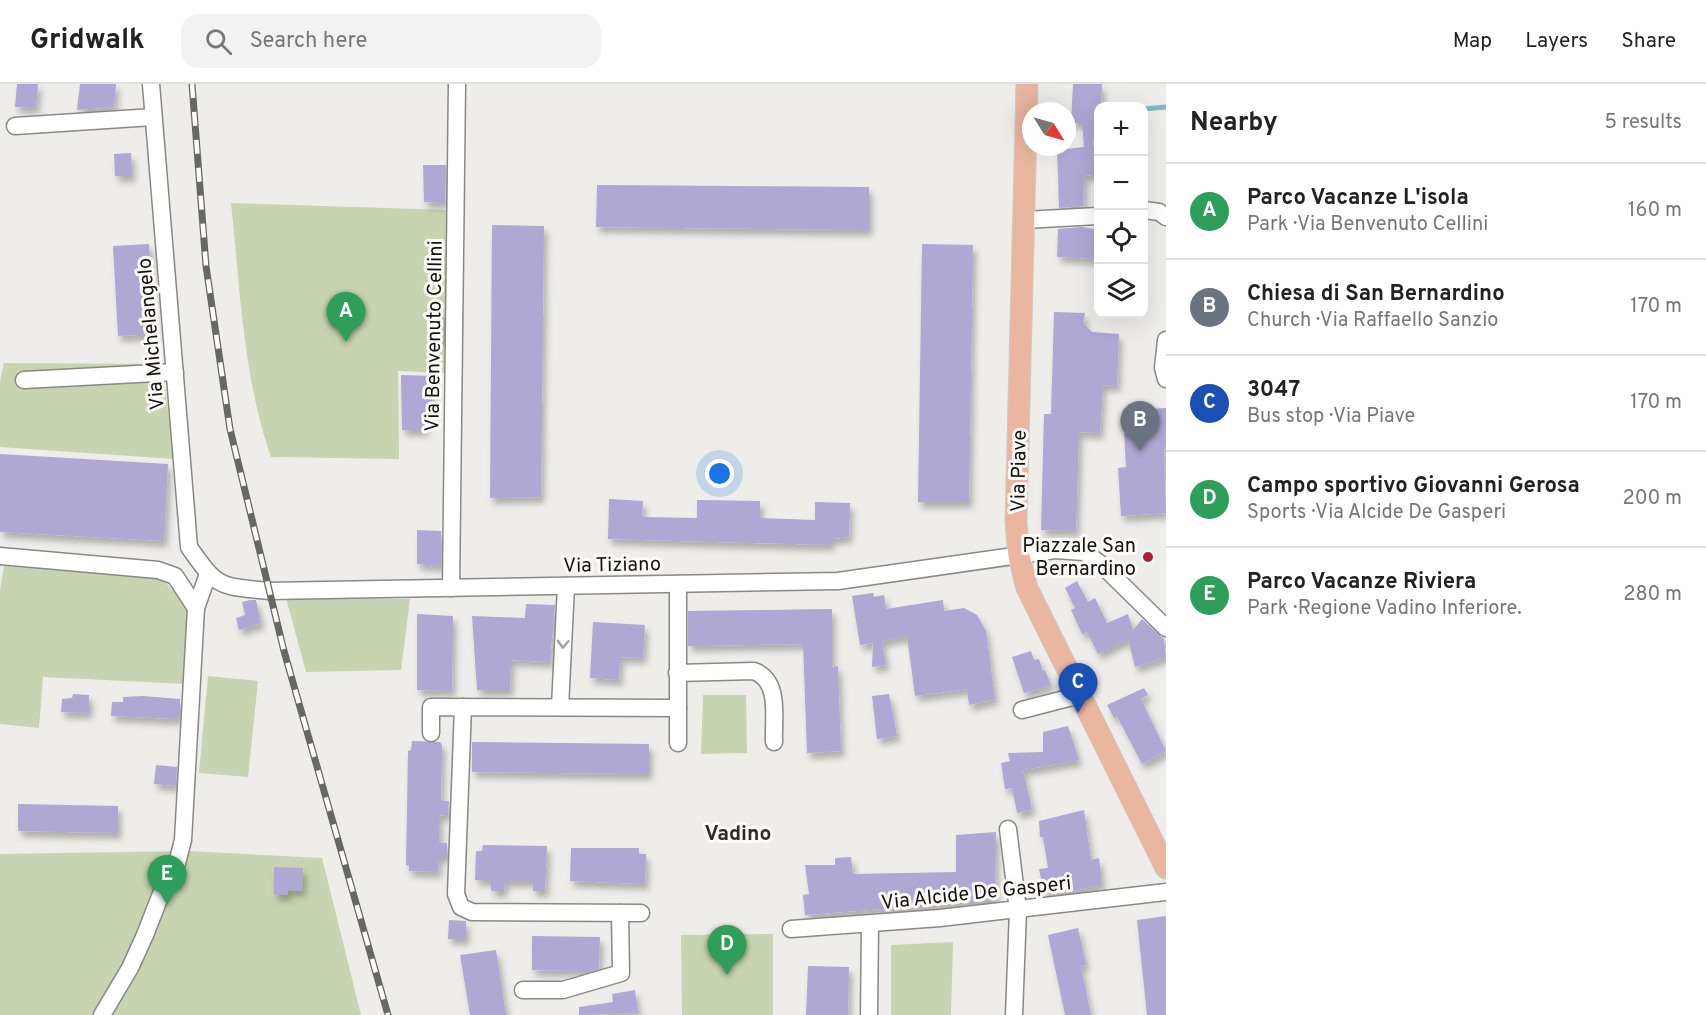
<!DOCTYPE html>
<html lang="en">
<head>
<meta charset="utf-8">
<style>
  :root { --surface:#fff; --page:#f2f2f2; --text:#222; --muted:#767676; --line:#e0e0e0; --accent:#b45309 }
  body { margin:0; font-family:Overpass,sans-serif; background:var(--page); color:var(--text) }
  .controls { position:absolute; right:18px; top:18px; display:grid; overflow:hidden; border-radius:12px; box-shadow:0 6px 24px #0002 }
  .controls button { width:54px; height:54px; display:grid; place-items:center; padding:0; border:0; border-bottom:2px solid var(--line); background:var(--surface); color:var(--text); font:30px sans-serif }
  .compass { position:absolute; left:1022px; top:18px; width:54px; height:54px; border-radius:50%; background:var(--surface); box-shadow:0 6px 24px #0002; rotate:127deg }
  .you { position:absolute; left:720px; top:390px; width:21px; height:21px; margin:-15px; border:4px solid #fff; border-radius:50%; background:#1a73e8; box-shadow:0 0 0 9px #1a73e833 }
  .badge { display:grid; place-items:center; width:39px; height:39px; border-radius:50%; background:var(--accent); color:#fff; font-size:20px; font-weight:700 }
  .pin { position:absolute; translate:-50% -50px; filter:drop-shadow(0 2px 3px #0008) }
  .pin::after { content:''; position:absolute; top:32px; width:21px; height:18px; background:inherit; clip-path:polygon(0 0,100% 0,50% 100%) }
  .list { margin:0; padding:0; list-style:none }
  h2 { display:flex; justify-content:space-between; align-items:center; height:78px; margin:0; padding:0 24px; font-size:26px }
  h2 small { font-size:20px; font-weight:400; color:var(--muted) }
  .list li { display:grid; grid-template-columns:39px 1fr auto; gap:18px; align-items:center; box-sizing:border-box; height:96px; padding:0 24px; border-top:2px solid var(--line) }
  .list b { display:block; font-size:22px; white-space:nowrap }
  .list p { margin:0; font-size:20px; white-space:nowrap; color:var(--muted) }
  .list em { font-size:20px; font-style:normal; color:var(--muted) }
  .icon { flex:none; width:33px; height:33px; fill:none; stroke:currentColor; stroke-width:2; stroke-linecap:round; stroke-linejoin:round }
  .map { position:relative; flex:none; width:1166px; height:931px; overflow:hidden }
  header { display:flex; align-items:center; gap:36px; box-sizing:border-box; height:84px; padding:0 30px; background:var(--surface); border-bottom:2px solid var(--line) }
  header strong { font-size:28px }
  nav { display:flex; gap:33px; margin-inline-start:auto; font-size:21px }
  .search { width:420px; height:54px; background:var(--page); display:flex; align-items:center; gap:15px; box-sizing:border-box; padding:0 21px; border-radius:18px; color:var(--muted); font-size:22px }
  main { display:flex }
  aside { flex:1; background:var(--surface) }
  .map>svg:first-child { display:block }
  .green { fill:#c7d3b1 }
  .lines { fill:none; stroke-linecap:round; stroke-linejoin:round }
  .stream { stroke:#7cb8c4; stroke-width:5 }
  .building { fill:#afa7d4; filter:url(#shadow) }
  .minor-casing { stroke:#898885; stroke-width:19 }
  .major-casing { stroke:#cbcbca; stroke-width:23 }
  .minor { stroke:#fff; stroke-width:16 }
  .major { stroke:#eab6a0; stroke-width:21 }
  .rail-casing { stroke:#676764; stroke-width:7 }
  .rail { stroke:#fbfaf7; stroke-width:4.5; stroke-dasharray:14; stroke-linecap:butt }
  .oneway { stroke:#a0a09f }
  .poi-dot { fill:#b01d35; stroke:#fbfaf7; stroke-width:2 }
  .labels { text-anchor:middle; stroke-width:6; stroke-linejoin:round; paint-order:stroke }
  .street-label { font-size:20px; fill:#121210; stroke:#fbfaf7 }
  .poi-label { font-size:20px; fill:#121210; stroke:#fbfaf7; text-anchor:end }
  .neighbourhood-label { font-size:21px; font-weight:bold; fill:#2e2d2b; stroke:#fbfaf7 }
</style>
</head>
<body>
<header>
<strong>Gridwalk</strong>
<div class="search"><svg class="icon" aria-label="search" viewBox="0 0 24 24"><circle cx="10" cy="10" r="6"/><path d="M15 15l6 6"/></svg>Search here</div>
<nav><a>Map</a><a>Layers</a><a>Share</a></nav>
</header>
<main>
<div class="map">
<svg width="1166" height="931" viewBox="0 0 1166 931">
  <defs>
    <filter id="shadow"><feDropShadow dx="3.5" dy="6" stdDeviation="3" flood-color="#0004"/></filter>
  </defs>
  <rect width="100%" height="100%" fill="#eeede9"/>
  <g class="green">
    <path d="M231 119 448 126 445 276 447 289 398 287 399 375 271 373C243 293 240 203 231 119Z"/>
    <path d="M4 279 162 280 174 375 0 363V297Z"/>
    <path d="M5 477 154 492C173 500 173 512 189 520L186 600 43 593 39 644 0 640V506Z"/>
    <path d="M286 514 410 515 401 586 306 588Z"/>
    <path d="M208 592 258 597 248 693 199 689Z"/>
    <path d="M703 611H746L747 669 701 670Z"/>
    <path d="M188 767 322 774 361 931H0V770Z"/>
    <path d="M773 850V931H682L681 851Z"/>
    <path d="M953 858 951 931H891V861Z"/>
  </g>
  <g class="lines">
    <path class="stream" d="M1144 25 1166 23"/>
  </g>
  <g class="building">
    <path d="M17 0H38L36 24 15 23Z"/>
    <path d="M80 0H116L114 23 77 26Z"/>
    <path d="M1073 0H1102L1101 22H1098V34H1096L1093 62H1098V90L1084 92 1083 122 1059 124 1057 66 1084 63 1082 39H1071Z"/>
    <path d="M131 69 132 92H115L114 70Z"/>
    <path d="M423 81H446L445 119 424 118Z"/>
    <path d="M597 101 869 103V146L596 143Z"/>
    <path d="M492 141 544 142 541 413 490 414Z"/>
    <path d="M1082 143 1098 146V175L1057 173 1058 145Z"/>
    <path d="M149 160 154 250 118 252 113 162Z"/>
    <path d="M922 160 973 161 969 418H918Z"/>
    <path d="M430 221 444 232 443 256 428 257Z"/>
    <path d="M1054 228 1085 229 1083 239 1092 248 1119 250 1117 302 1103 301 1100 349 1079 348 1076 447 1041 446 1044 330H1051Z"/>
    <path d="M401 291 432 292V321H425V346H402Z"/>
    <path d="M1166 324V362H1164L1166 429 1121 432 1118 384 1126 383 1124 349H1132L1130 326Z"/>
    <path d="M0 370 168 380 164 457 0 448Z"/>
    <path d="M609 415 643 417 642 433 697 434V416L760 417V434L815 436V418L850 419 849 453 831 455V461L608 455Z"/>
    <path d="M417 446 441 447V482L417 480Z"/>
    <path d="M1077 497 1088 518 1095 514 1107 539 1128 530 1133 546 1142 535 1164 555 1166 573 1135 583 1128 555 1098 570 1087 548 1082 550 1071 526 1075 524 1065 504Z"/>
    <path d="M873 509 874 513 884 511 886 525 943 516 944 527 964 524 977 531 986 547 995 615 969 621 967 605 915 612 907 552 882 557 886 581 872 583 873 559 860 561 852 512Z"/>
    <path d="M250 516H256L261 539 239 546 236 534 245 531 242 518Z"/>
    <path d="M526 520 555 521 550 578 511 576 510 606H477L472 532 525 534Z"/>
    <path d="M832 525V583L838 582 841 667 807 669 803 560 688 562V527Z"/>
    <path d="M417 530 453 532 452 607 417 606Z"/>
    <path d="M593 538 645 541 643 574 620 573 619 596 590 594Z"/>
    <path d="M1031 567 1034 576 1039 575 1043 587 1045 586 1051 601 1024 609 1012 573Z"/>
    <path d="M1144 604 1148 611 1141 615 1166 667 1142 680 1117 632 1114 634 1107 621Z"/>
    <path d="M73 610 89 611V629L61 628 62 615 72 614Z"/>
    <path d="M889 610 897 652 877 655 872 612Z"/>
    <path d="M143 612 180 615V631L177 635 111 632 112 618H123V613Z"/>
    <path d="M1068 642 1079 676 1023 686 1032 726 1017 729 1012 704 1005 705 1001 679 1010 677 1008 669 1043 668V648Z"/>
    <path d="M412 657 440 658 442 661 441 717H449L448 732 439 731V759H447V773H439L438 788 409 787V781H406L408 667 411 666Z"/>
    <path d="M472 658 649 660V690L472 688Z"/>
    <path d="M156 681 177 683 176 702 154 700Z"/>
    <path d="M18 720 118 722V749L18 747Z"/>
    <path d="M1084 726 1091 776 1099 774 1102 801 1057 810 1056 806 1044 809 1039 785 1048 784 1043 753H1040L1039 737Z"/>
    <path d="M996 748 995 816 805 831 803 811 809 810 805 781H835V774L851 773 853 790 956 788V751Z"/>
    <path d="M483 761 547 762 545 807H533L532 797H505L504 807H491V796H475L476 767H482Z"/>
    <path d="M571 764H639V770H646L645 800 570 797Z"/>
    <path d="M274 783 303 784 302 807 288 806V811H274Z"/>
    <path d="M1166 832V931H1147L1137 836Z"/>
    <path d="M449 836 466 837V855H448Z"/>
    <path d="M1078 844 1086 881 1081 882 1091 931H1065L1048 851Z"/>
    <path d="M532 852 600 853 599 884 590 887 532 886Z"/>
    <path d="M496 866 506 931H470L460 871Z"/>
    <path d="M808 882 849 883 848 931H806Z"/>
    <path d="M635 906 638 929 579 931V923L613 918 612 910Z"/>
  </g>
  <g class="lines">
    <defs>
      <g id="minor">
        <path d="M151 0 189 463C218 505 220 502 269 507L838 497 1055 466 1084 468 1102 481 1166 544"/>
        <path d="M15 42 153 33"/>
        <path d="M1144 126 1159 128 1166 133"/>
        <path d="M1024 136 1098 132"/>
        <path d="M1166 256 1163 284 1166 295"/>
        <path d="M24 296 175 288"/>
        <path d="M0 472 158 486 175 492 196 524"/>
        <path d="M678 500V659"/>
        <path d="M451 504 457 0"/>
        <path d="M677 589 754 587C781 597 773 634 774 658"/>
        <path d="M463 623 456 810 461 823 472 828 641 829"/>
        <path d="M560 623 566 502"/>
        <path d="M1022 626 1080 611"/>
        <path d="M431 649V623L678 624"/>
        <path d="M1008 745 1018 826 1014 931"/>
        <path d="M791 845 940 834 1166 808"/>
        <path d="M523 906H563L621 889 620 829"/>
        <path d="M102 931 130 884 145 851 161 810 177 779 183 756 196 524 208 490"/>
        <path d="M869 931 870 840"/>
      </g>
      <path id="major" d="M1027 0 1016 438 1019 472 1027 504 1166 784"/>
    </defs>
    <use href="#minor" class="minor-casing"/>
    <use href="#major" class="major-casing"/>
    <use href="#minor" class="minor"/>
    <use href="#major" class="major"/>
    <defs>
      <path id="rail" d="M192 0 206 182 230 345 284 567 388 931"/>
    </defs>
    <use href="#rail" class="rail-casing"/>
    <use href="#rail" class="rail"/>
  </g>
  <defs><path id="oneway-chevron" d="M-2-3.5L2.5 0L-2 3.5" fill="none" stroke-width="1.6" stroke-linecap="round" stroke-linejoin="round" transform="scale(1.5)"/></defs>
  <use class="oneway" href="#oneway-chevron" transform="translate(563 560) rotate(93)"/>
  <circle class="poi-dot" cx="1148" cy="473" r="6"/>
  <g class="labels">
    <g class="street-label">
      <text transform="translate(150 250) rotate(-95)" y="7">Via Michelangelo</text>
      <text transform="translate(433 252) rotate(-89)" y="7">Via Benvenuto Cellini</text>
      <text transform="translate(1018 387) rotate(-89)" y="7">Via Piave</text>
      <text transform="translate(612 480) rotate(-1)" y="7">Via Tiziano</text>
      <text transform="translate(976 808) rotate(-6)" y="7">Via Alcide De Gasperi</text>
    </g>
    <g class="poi-label">
      <text x="1136" y="468">Piazzale San<tspan x="1136" dy="23">Bernardino</tspan></text>
    </g>
    <g class="neighbourhood-label">
      <text x="738" y="756">Vadino</text>
    </g>
  </g>
</svg>
<div class="controls">
<button>+</button>
<button>−</button>
<button><svg class="icon" aria-label="locate" viewBox="0 0 24 24"><circle cx="12" cy="12" r="6"/><path d="M12 2v4M12 18v4M2 12h4M18 12h4"/></svg></button>
<button><svg class="icon" aria-label="layers" viewBox="0 0 24 24"><path d="M12 4l9 5-9 5-9-5zM3 14l9 5 9-5"/></svg></button>
</div>
<svg class="compass" viewBox="-18 -18 36 36"><path d="M0-13l5 13h-10z" fill="#e53935"/><path d="M0 13l5-13h-10z" fill="#767676"/></svg>
<div class="you"></div>
<div class="pin badge" style="left:346px;top:258px;background:#2e9e5b">A</div>
<div class="pin badge" style="left:1140px;top:367px;background:#6b7280">B</div>
<div class="pin badge" style="left:1078px;top:629px;background:#1a4fb4">C</div>
<div class="pin badge" style="left:727px;top:891px;background:#2e9e5b">D</div>
<div class="pin badge" style="left:167px;top:821px;background:#2e9e5b">E</div>
</div>
<aside>
<h2>Nearby<small>5 results</small></h2>
<ul class="list">
<li><span class="badge" style="background:#2e9e5b">A</span><div><b>Parco Vacanze L'isola</b><p>Park · Via Benvenuto Cellini</p></div><em>160 m</em></li>
<li><span class="badge" style="background:#6b7280">B</span><div><b>Chiesa di San Bernardino</b><p>Church · Via Raffaello Sanzio</p></div><em>170 m</em></li>
<li><span class="badge" style="background:#1a4fb4">C</span><div><b>3047</b><p>Bus stop · Via Piave</p></div><em>170 m</em></li>
<li><span class="badge" style="background:#2e9e5b">D</span><div><b>Campo sportivo Giovanni Gerosa</b><p>Sports · Via Alcide De Gasperi</p></div><em>200 m</em></li>
<li><span class="badge" style="background:#2e9e5b">E</span><div><b>Parco Vacanze Riviera</b><p>Park · Regione Vadino Inferiore.</p></div><em>280 m</em></li>
</ul>
</aside>
</main>
</body>
</html>
